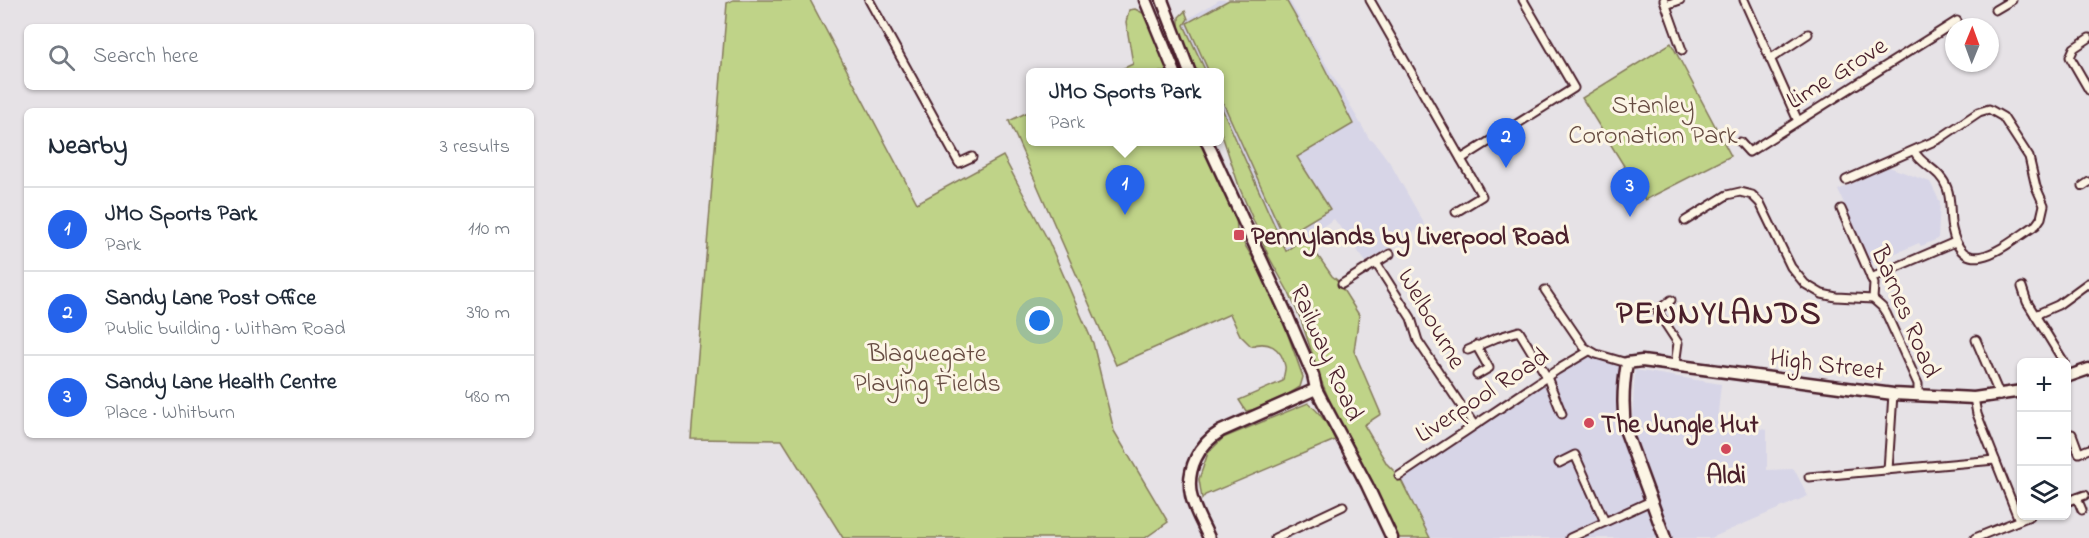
<!DOCTYPE html>
<html lang="en">
<head>
<meta charset="utf-8">
<style>
  :root { --surface:#fff; --page:#f2f2f3; --text:#1f2937; --muted:#747a83; --line:#e0e1e3; --accent:#2563eb }
  body { margin:0; font-family:"Indie Flower",sans-serif; background:var(--page); color:var(--text) }
  .controls { position:absolute; right:18px; bottom:18px; display:grid; overflow:hidden; border-radius:9px; box-shadow:0 2px 4px #0004 }
  .controls button { width:54px; height:54px; display:grid; place-items:center; padding:0; border:0; border-bottom:2px solid var(--line); background:var(--surface); color:var(--text); font:30px sans-serif }
  .compass { position:absolute; left:1945px; top:18px; width:54px; height:54px; border-radius:50%; background:var(--surface); box-shadow:0 2px 4px #0004; rotate:1deg }
  .you { position:absolute; left:1040px; top:321px; width:21px; height:21px; margin:-15px; border:4px solid #fff; border-radius:50%; background:#1a73e8; box-shadow:0 0 0 9px #1a73e833 }
  .badge { display:grid; place-items:center; width:39px; height:39px; border-radius:50%; background:var(--accent); color:#fff; font-size:20px; font-weight:700 }
  .pin { position:absolute; translate:-50% -50px; filter:drop-shadow(0 2px 3px #0008) }
  .pin::after { content:''; position:absolute; top:32px; width:21px; height:18px; background:inherit; clip-path:polygon(0 0,100% 0,50% 100%) }
  .popup { position:absolute; left:1026px; top:68px; width:198px; height:78px; box-sizing:border-box; display:grid; place-content:center; border-radius:9px; background:var(--surface); filter:drop-shadow(0 2px 4px #0005); font-size:20px; white-space:nowrap; color:var(--muted) }
  .popup b { font-size:22px; color:var(--text) }
  .popup::after { content:''; position:absolute; left:50%; top:100%; margin-left:-12px; border:12px solid transparent; border-top-color:var(--surface) }
  .list { margin:0; padding:0; list-style:none }
  h2 { display:flex; justify-content:space-between; align-items:center; height:78px; margin:0; padding:0 24px; font-size:26px }
  h2 small { font-size:20px; font-weight:400; color:var(--muted) }
  .list li { display:grid; grid-template-columns:39px 1fr auto; gap:18px; align-items:center; box-sizing:border-box; height:84px; padding:0 24px; border-top:2px solid var(--line) }
  .list b { display:block; font-size:22px; white-space:nowrap }
  .list p { margin:0; font-size:20px; white-space:nowrap; color:var(--muted) }
  .list em { font-size:20px; font-style:normal; color:var(--muted) }
  .icon { flex:none; width:33px; height:33px; fill:none; stroke:currentColor; stroke-width:2; stroke-linecap:round; stroke-linejoin:round }
  .map { position:relative; flex:none; width:2089px; height:538px; overflow:hidden }
  .search { position:absolute; background:var(--surface); box-shadow:0 2px 4px #0004; left:24px; top:24px; width:510px; height:66px; display:flex; align-items:center; gap:15px; box-sizing:border-box; padding:0 21px; border-radius:9px; color:var(--muted); font-size:22px }
  .panel { position:absolute; background:var(--surface); box-shadow:0 2px 4px #0004; left:24px; top:108px; width:510px; height:330px; border-radius:9px }
  .map>svg:first-child { display:block }
  .built { fill:#d7d5e7 }
  .green { fill:#bfd388; stroke:#84795a; stroke-width:1.5 }
  .lines { fill:none; stroke-linecap:round; stroke-linejoin:round }
  .street-casing { stroke:#4a1f2b; stroke-width:11 }
  .secondary-casing { stroke:#4a1f2b; stroke-width:15 }
  .street { stroke:#fcf5e5; stroke-width:7 }
  .secondary { stroke:#fcf5e5; stroke-width:10 }
  .poi-dot { fill:#d1495b; stroke:#fcf5e5; stroke-width:2 }
  .labels { text-anchor:middle; stroke-width:6; stroke-linejoin:round; paint-order:stroke }
  .street-label { font-size:26px; fill:#4a1f2b; stroke:#fcf5e5 }
  .park-label { font-size:26px; fill:#674c42; stroke:#fcf5e5 }
  .poi-label { font-size:26px; font-weight:bold; fill:#4a1f2b; stroke:#fcf5e5; text-anchor:start }
  .district-label { font-size:32px; font-weight:bold; letter-spacing:1.5px; fill:#4a1f2b; stroke:#fcf5e5 }
</style>
</head>
<body>
<div class="map">
<svg width="2089" height="538" viewBox="0 0 2089 538">
  <rect width="100%" height="100%" fill="#e6e2e6"/>
  <filter id="ink" filterUnits="userSpaceOnUse"><feTurbulence type="fractalNoise" baseFrequency=".0167" numOctaves="2"/><feDisplacementMap in="SourceGraphic" scale="12" xChannelSelector="R" yChannelSelector="G"/><feConvolveMatrix kernelMatrix="1 2 1 2 8 2 1 2 1" color-interpolation-filters="sRGB"/></filter>
  <g filter="url(#ink)">
    <g class="built">
      <path d="M1219 0H1289L1370 140H1373L1390 163 1425 225 1366 262 1334 219 1286 251 1220 104V73L1206 72 1184 25 1188 19Z"/>
      <path d="M1889 167 1930 182 1940 202 1938 239 1921 246 1919 243 1871 264 1838 190Z"/>
      <path d="M1596 354 1627 363 1623 407 1665 538H1430L1399 476 1557 370Z"/>
      <path d="M1635 370 1721 384 1717 422 1767 430V470L1794 469 1808 496 1711 538H1672L1632 426Z"/>
    </g>
    <g class="green">
      <path d="M733 0H810L917 203 1003 156 1049 242 1093 343 1114 431 1168 522 1145 538H843L782 440 691 439 727 3Z"/>
      <path d="M1229 0H1286L1323 65 1353 124 1297 157 1330 209 1303 225 1285 239 1220 96V73L1209 72 1187 23Z"/>
      <path d="M1135 9 1145 14 1169 72H1115L1133 64 1126 22 1129 10Z"/>
      <path d="M1185 11 1188 19 1184 25 1206 72H1197L1179 29V17Z"/>
      <path d="M1671 43 1731 156 1645 200 1582 98Z"/>
      <path d="M1220 104 1286 251 1305 237 1332 276 1337 280 1359 315 1354 351 1381 414 1364 425 1387 464 1399 476 1430 538H1392L1344 436 1321 380 1301 320 1289 293 1269 257 1240 189 1220 129Z"/>
      <path d="M1030 111V142H1203L1236 212 1237 232 1272 290 1303 377 1300 387C1282 398 1267 408 1246 411L1239 400 1283 381C1283 376 1286 370 1285 366 1281 347 1268 340 1251 346L1240 335 1230 314 1116 365 1009 121Z"/>
      <path d="M1308 403C1321 413 1328 425 1335 440L1205 495 1202 499 1199 479 1208 453 1223 438Z"/>
    </g>
    <g class="lines">
      <defs>
        <g id="street">
          <path d="M869 0 959 163 972 157"/>
          <path d="M1370 0 1482 196 1456 212"/>
          <path d="M1664 0 1682 50"/>
          <path d="M1744 0 1798 121"/>
          <path d="M1666 5 1680 0"/>
          <path d="M1995 10 2012 0"/>
          <path d="M2089 38 2074 48 2070 57 2089 90"/>
          <path d="M1770 59 1808 34"/>
          <path d="M1740 142 1749 152 1957 21"/>
          <path d="M1461 159 1574 88 1523 0"/>
          <path d="M1846 180 1939 139 1979 112 1989 109 2003 117 2029 157 2036 187 2044 205 2041 218 2036 225C2009 242 1964 285 1952 229 1949 216 1952 201 1947 188 1940 169 1922 166 1914 151"/>
          <path d="M2083 186 2089 182"/>
          <path d="M1841 209 1874 284 1873 299 1882 307 1886 313 1918 384V396"/>
          <path d="M1685 221 1727 195 1740 192 1752 195 1760 203 1791 267 1805 284 1822 294 1836 297 1873 299"/>
          <path d="M1376 263 1411 318 1418 341 1474 425"/>
          <path d="M1871 278 1955 242"/>
          <path d="M1342 284 1390 254"/>
          <path d="M2022 287 2027 302 2064 362"/>
          <path d="M1545 290 1584 347 1596 354 1627 363"/>
          <path d="M1671 300 1657 311 1678 343 1675 365"/>
          <path d="M2035 315 2058 305 2088 283 2089 285"/>
          <path d="M1976 340 2000 396"/>
          <path d="M1476 345 1489 368 1477 375"/>
          <path d="M1468 350 1496 338 1519 331 1547 377 1562 414"/>
          <path d="M1974 398 1977 414 2019 520"/>
          <path d="M2072 434 2079 453 2089 449"/>
          <path d="M1559 463 1575 455 1605 522"/>
          <path d="M1888 470 1893 394"/>
          <path d="M1399 476 1557 370 1589 351"/>
          <path d="M1809 477 1995 460"/>
          <path d="M2077 498 2082 510"/>
          <path d="M2066 502 2085 495"/>
          <path d="M1275 538 1343 506"/>
          <path d="M1570 538 1651 501"/>
          <path d="M1975 538 2030 516"/>
        </g>
        <g id="secondary">
          <path d="M1145 0 1175 73"/>
          <path d="M1162 0 1190 73"/>
          <path d="M1207 142 1287 315 1313 375 1316 389 1367 485 1392 538"/>
          <path d="M2066 377 2089 369"/>
          <path d="M1209 538C1203 524 1194 510 1191 495 1186 469 1199 444 1221 431L1316 389"/>
          <path d="M1665 538 1626 432C1622 409 1623 386 1627 363L1642 361 1893 394 1974 398 2022 391"/>
        </g>
      </defs>
      <use href="#street" class="street-casing"/>
      <use href="#secondary" class="secondary-casing"/>
      <use href="#street" class="street"/>
      <use href="#secondary" class="secondary"/>
    </g>
  </g>
  <g class="poi-dot">
    <rect x="1233" y="229" width="12" height="12" rx="3"/>
    <circle cx="1589" cy="423" r="6"/>
    <circle cx="1726" cy="449" r="6"/>
  </g>
  <g class="labels">
    <g class="street-label">
      <text transform="translate(1836 72) rotate(-32)" y="9">Lime Grove</text>
      <text transform="translate(1907 311) rotate(67)" y="9">Barnes Road</text>
      <text transform="translate(1433 318) rotate(60)" y="9">Welbourne</text>
      <text transform="translate(1328 352) rotate(66)" y="9">Railway Road</text>
      <text transform="translate(1827 363) rotate(7)" y="9">High Street</text>
      <text transform="translate(1481 394) rotate(-33)" y="9">Liverpool Road</text>
    </g>
    <g class="park-label">
      <text x="1653" y="113">Stanley<tspan x="1653" dy="30">Coronation Park</tspan></text>
      <text x="927" y="361">Blaguegate<tspan x="927" dy="30">Playing Fields</tspan></text>
    </g>
    <g class="poi-label">
      <text x="1251" y="244">Pennylands by Liverpool Road</text>
      <text x="1601" y="432">The Jungle Hut</text>
      <text x="1726" y="483" text-anchor="middle">Aldi</text>
    </g>
    <g class="district-label">
      <text x="1719" y="323">PENNYLANDS</text>
    </g>
  </g>
</svg>
<div class="controls">
<button>+</button>
<button>−</button>
<button><svg class="icon" aria-label="layers" viewBox="0 0 24 24"><path d="M12 4l9 5-9 5-9-5zM3 14l9 5 9-5"/></svg></button>
</div>
<svg class="compass" viewBox="-18 -18 36 36"><path d="M0-13l5 13h-10z" fill="#e53935"/><path d="M0 13l5-13h-10z" fill="#747a83"/></svg>
<div class="you"></div>
<div class="pin badge" style="left:1125px;top:215px">1</div>
<div class="popup"><b>JMO Sports Park</b>Park</div>
<div class="pin badge" style="left:1506px;top:168px">2</div>
<div class="pin badge" style="left:1630px;top:217px">3</div>
<div class="search"><svg class="icon" aria-label="search" viewBox="0 0 24 24"><circle cx="10" cy="10" r="6"/><path d="M15 15l6 6"/></svg>Search here</div>
<section class="panel">
<h2>Nearby<small>3 results</small></h2>
<ul class="list">
<li><span class="badge">1</span><div><b>JMO Sports Park</b><p>Park</p></div><em>110 m</em></li>
<li><span class="badge">2</span><div><b>Sandy Lane Post Office</b><p>Public building · Witham Road</p></div><em>390 m</em></li>
<li><span class="badge">3</span><div><b>Sandy Lane Health Centre</b><p>Place · Whitburn</p></div><em>480 m</em></li>
</ul>
</section>
</div>
</body>
</html>
